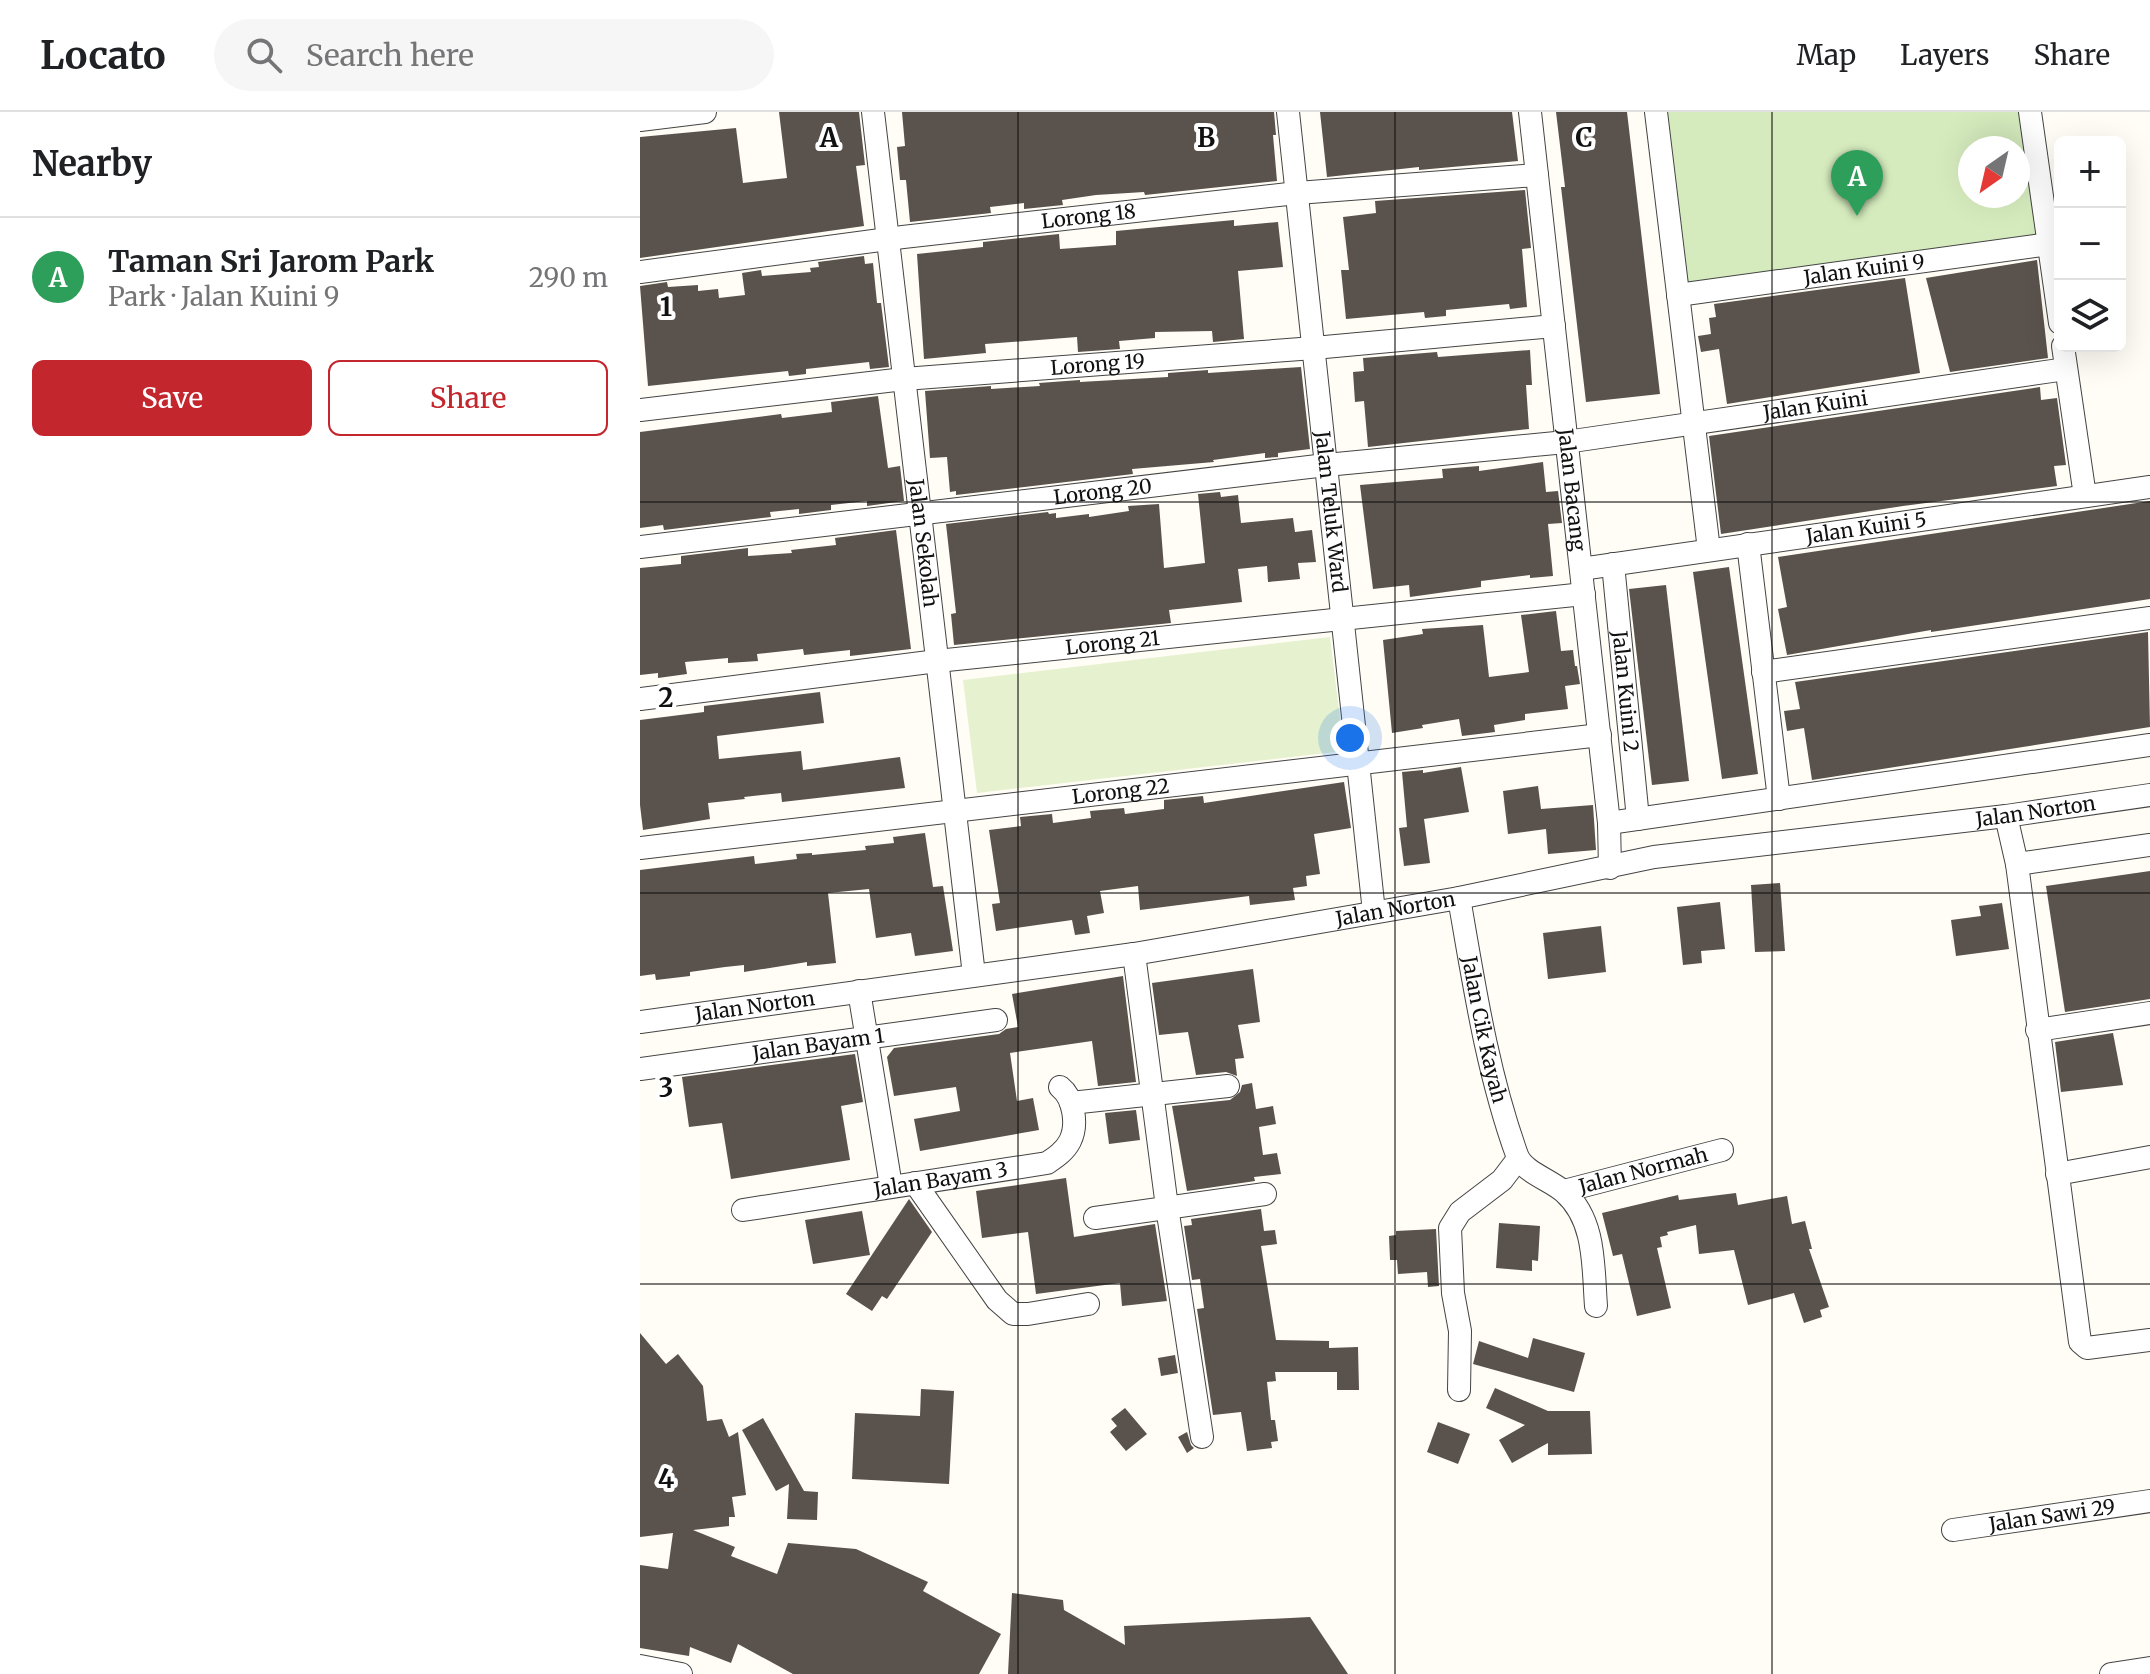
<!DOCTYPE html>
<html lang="en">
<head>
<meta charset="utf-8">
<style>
  :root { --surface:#fff; --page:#f6f6f6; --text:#202124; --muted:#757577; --line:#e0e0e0; --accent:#c4262e }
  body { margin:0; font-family:Merriweather,serif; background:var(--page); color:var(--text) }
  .controls { position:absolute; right:24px; top:24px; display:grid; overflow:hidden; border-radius:12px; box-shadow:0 8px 32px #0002 }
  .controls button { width:72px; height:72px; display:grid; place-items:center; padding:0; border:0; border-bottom:2px solid var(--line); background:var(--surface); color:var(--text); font:40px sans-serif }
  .compass { position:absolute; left:1318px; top:24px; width:72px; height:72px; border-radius:50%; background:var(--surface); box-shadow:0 8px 32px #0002; rotate:214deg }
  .you { position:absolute; left:710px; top:626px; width:28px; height:28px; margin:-20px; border:6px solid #fff; border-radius:50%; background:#1a73e8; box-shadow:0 0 0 12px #1a73e833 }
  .badge { display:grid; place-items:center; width:52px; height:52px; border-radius:50%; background:var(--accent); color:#fff; font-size:26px; font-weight:700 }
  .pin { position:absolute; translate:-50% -66px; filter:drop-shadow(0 2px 4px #0008) }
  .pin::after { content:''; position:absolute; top:42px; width:28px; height:24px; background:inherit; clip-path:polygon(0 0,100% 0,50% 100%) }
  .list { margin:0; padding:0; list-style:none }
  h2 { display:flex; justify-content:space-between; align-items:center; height:104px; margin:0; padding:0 32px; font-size:34px }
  h2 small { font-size:26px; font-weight:400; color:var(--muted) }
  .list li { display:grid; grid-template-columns:52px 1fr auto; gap:24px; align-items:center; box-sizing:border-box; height:120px; padding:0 32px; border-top:2px solid var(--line) }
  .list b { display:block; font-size:30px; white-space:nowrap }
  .list p { margin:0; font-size:26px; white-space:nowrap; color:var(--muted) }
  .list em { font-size:26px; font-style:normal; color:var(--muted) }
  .actions { display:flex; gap:16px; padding:24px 32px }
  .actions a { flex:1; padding:18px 0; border:2px solid var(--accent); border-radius:12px; text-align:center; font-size:28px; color:var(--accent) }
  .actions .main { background:var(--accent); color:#fff }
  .icon { flex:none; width:44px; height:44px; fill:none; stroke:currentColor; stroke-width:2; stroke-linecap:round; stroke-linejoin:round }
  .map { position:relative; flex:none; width:1510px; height:1562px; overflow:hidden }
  header { display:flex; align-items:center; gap:48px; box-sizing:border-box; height:112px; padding:0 40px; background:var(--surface); border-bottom:2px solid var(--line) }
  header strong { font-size:38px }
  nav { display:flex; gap:44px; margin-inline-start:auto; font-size:28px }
  .search { width:560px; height:72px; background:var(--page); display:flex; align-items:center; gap:20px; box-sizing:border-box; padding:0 28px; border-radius:44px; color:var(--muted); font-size:30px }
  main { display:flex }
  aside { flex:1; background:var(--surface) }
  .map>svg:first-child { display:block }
  .green { fill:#d5ebbd; fill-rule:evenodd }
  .pitch { fill:#e6f2cf }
  .building { fill:#5a524d }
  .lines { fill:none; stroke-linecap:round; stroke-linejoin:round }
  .minor-casing { stroke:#444; stroke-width:24 }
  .minor { stroke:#fff; stroke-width:22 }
  .grid { fill:none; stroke:#111; stroke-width:2; stroke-opacity:0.55 }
  .labels { text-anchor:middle; stroke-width:8; stroke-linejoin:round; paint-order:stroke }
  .street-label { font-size:20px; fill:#111; stroke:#fff }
  .grid-label { font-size:26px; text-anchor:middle; font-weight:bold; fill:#111; stroke:#fff; stroke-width:8; stroke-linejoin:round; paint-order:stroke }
</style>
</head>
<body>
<header>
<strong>Locato</strong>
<div class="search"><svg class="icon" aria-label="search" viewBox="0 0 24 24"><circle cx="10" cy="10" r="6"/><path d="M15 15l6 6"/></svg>Search here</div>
<nav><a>Map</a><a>Layers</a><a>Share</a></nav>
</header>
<main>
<aside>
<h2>Nearby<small></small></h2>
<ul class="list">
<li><span class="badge" style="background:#2e9e5b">A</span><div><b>Taman Sri Jarom Park</b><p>Park · Jalan Kuini 9</p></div><em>290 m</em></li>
</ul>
<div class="actions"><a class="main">Save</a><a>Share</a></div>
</aside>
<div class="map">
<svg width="1510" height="1562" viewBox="0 0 1510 1562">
  <rect width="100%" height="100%" fill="#fffdf5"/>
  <path class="green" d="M1016 0H1390L1407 123 1038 183ZM1330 36H1378V84H1330Z"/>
  <path class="pitch" d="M690 525 704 639 337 681 323 568Z"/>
  <g class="building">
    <path d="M139 0H219L225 53 216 54 224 114 0 146V25L96 16 103 71 147 66Z"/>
    <path d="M262 0H634L636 23H633L637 69 505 83 504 80 456 83 422 88 423 93 384 97V91L350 95 351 101 270 110 266 68H260L257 35 265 34Z"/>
    <path d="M680 0H872L878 49 779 58V55L687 65Z"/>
    <path d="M916 0H987L1020 282 946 290 921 75H925Z"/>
    <path d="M885 78 891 136 882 137 887 195 870 197 869 192 806 198V204L785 206 784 200 706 207 701 158H709L703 105 736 101 735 89Z"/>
    <path d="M594 108V114L638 110 643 155 598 159 604 227 573 230 572 219 515 220V226L479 229 480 237 438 240 437 225 345 232 346 241 284 247 277 142 343 135V130L419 122 420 137 476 133V119Z"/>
    <path d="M224 144 225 152 233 151 237 191H241L249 255 230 257 229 250 166 257V262L149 264 148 259 8 274 0 174 27 170 28 175 58 173V179L78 177 79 186 105 183 102 161 121 158 122 164 171 160 170 156 179 155 178 150Z"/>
    <path d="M1397 148 1408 246 1310 260 1286 166Z"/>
    <path d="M1265 166 1280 261 1087 292 1079 237 1061 240 1058 224 1071 222 1069 206 1076 205 1074 192Z"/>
    <path d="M890 238 892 273H886L889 317 728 335 724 289 715 290 713 260 724 259 723 246 797 240 798 245Z"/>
    <path d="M661 255 670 337 638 341V345L625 346V341L573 348 574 350 492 357 493 362 316 383V379L310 380 307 345 290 346 285 279 351 274V277L400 274 399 271 440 268V270L528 265V261L568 258V261Z"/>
    <path d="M1400 275 1401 288 1417 286 1426 353 1414 354 1417 374 1263 394 1081 422 1069 324Z"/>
    <path d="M238 284 248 356 260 354 264 389 227 394V389L191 393V398L159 402V397L130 400 131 405 24 418 23 413 0 416V320L141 302 142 306 192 300 191 290Z"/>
    <path d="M903 350 906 380 918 379 922 411 908 412 913 464 890 466V463L841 469V475L770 485 769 473 733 477 720 373 803 366 802 357 839 354V359Z"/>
    <path d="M580 380 581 385 598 383 601 411 653 406 655 420 672 418 676 450 658 451 660 467 628 470 627 454 598 457 602 490 529 498 531 511 314 533 311 502 316 501 306 412 408 400 409 402 416 401V406L449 402V405L489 399 488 394 519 392 524 456 565 451 558 382Z"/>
    <path d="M1510 389V487L1291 520V518L1147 543 1138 497 1147 495 1138 445Z"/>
    <path d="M256 418 271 537 210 544V538L164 543 163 537 117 542 118 549 88 551V546L45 550 47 562 18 566V561L0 563V456L41 452V444L108 436V444L152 441 151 438 196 433 195 426Z"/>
    <path d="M1089 455 1118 662 1082 667 1053 460Z"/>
    <path d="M1026 473 1049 669 1012 673 989 477Z"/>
    <path d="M916 499 921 539 933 538 935 554H937L940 572 925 574 928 597 885 602V608L854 613 855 620 822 624 819 607 782 613 783 616 752 621 743 528 783 522 782 517 843 513 849 565 889 560 881 503Z"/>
    <path d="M1508 520 1510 615 1172 668 1164 616 1147 619 1144 599 1160 597 1155 570Z"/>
    <path d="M180 580 184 611 77 624 79 647 161 639 163 658 260 645 265 676 142 690 141 681 104 685 105 687 68 691 70 707 3 718 0 693V608L64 600V594Z"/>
    <path d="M821 655 829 700 784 707 790 751 764 754 759 716 767 715 762 660 783 658V661Z"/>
    <path d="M704 670 711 716 674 722 680 762 666 764 667 774 653 776 655 788 610 793 609 784 500 798 498 774 460 779 464 801 447 804 450 821 435 823 432 808 356 819 352 792 360 791 349 718 381 714 380 705 412 702 413 711 451 706 450 699 484 696 485 702 524 697V688L563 684 564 691Z"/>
    <path d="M898 674 901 697 953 693 956 738 908 742 906 717 868 722 863 679Z"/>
    <path d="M285 721 293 775 303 774 313 839 275 844 271 821 236 826 229 777 188 781 196 851 167 854V850L104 860V853L85 855 50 860V864L16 868 15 862 0 864V758L114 744 115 752 157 747 156 742 172 741V743L226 738 225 734 254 731 253 725Z"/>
    <path d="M1510 759V887L1425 900 1406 774Z"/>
    <path d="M1140 771 1145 839 1115 840 1111 773Z"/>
    <path d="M1080 790 1085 837 1061 839 1062 851 1043 853 1037 795Z"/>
    <path d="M1362 791 1369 837 1316 844 1311 808 1341 804 1339 794Z"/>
    <path d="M961 814 966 860 908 867 903 821Z"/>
    <path d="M613 857 620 910 598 913 604 946 595 947 597 964 586 960 556 963 548 920 519 923 512 871Z"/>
    <path d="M483 864 496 970 458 974 452 929 370 941 377 989 393 986 399 1018 280 1039 274 1007 320 999 316 975 254 984 247 945 254 936 359 922 366 917 378 915 372 882Z"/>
    <path d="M1473 921 1483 973 1421 980 1415 930Z"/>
    <path d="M215 942 223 990 201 994 210 1048 91 1067 82 1011 49 1015 42 965Z"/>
    <path d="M612 971 616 997 633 994 636 1012 619 1015 623 1043 637 1041 641 1062 614 1065 615 1069 547 1079 532 994 590 988 600 980 602 973Z"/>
    <path d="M496 998 500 1028 469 1032 465 1001Z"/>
    <path d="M426 1066 434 1125 515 1112 527 1189 482 1194 480 1171 396 1182 388 1120 342 1126 336 1079Z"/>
    <path d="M1096 1081 1098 1093 1147 1084 1152 1112 1165 1109 1172 1137H1169L1189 1195 1180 1198 1182 1205 1164 1211 1154 1181 1108 1193 1094 1138 1059 1142 1056 1113 1027 1120 1028 1123 1020 1125 1022 1135 1017 1136 1031 1196 997 1204 982 1142 973 1144 962 1101 1038 1083 1039 1088Z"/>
    <path d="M269 1087 292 1120 247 1187 242 1184 232 1199 206 1182Z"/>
    <path d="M621 1097 624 1119 635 1118 637 1132 621 1134 636 1228 689 1229V1236L718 1235 719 1278H697V1260H635L636 1269 627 1270 631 1308H635L638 1329 631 1330 632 1336 607 1339 601 1300 573 1303 557 1197 564 1196 560 1167 552 1168 544 1114 552 1113 551 1107Z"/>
    <path d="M222 1099 230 1143 173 1152 165 1108Z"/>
    <path d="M859 1111 900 1114 898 1149 892 1148V1159L856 1156Z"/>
    <path d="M796 1117 799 1174 788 1175 787 1160 758 1162 757 1148H750L749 1124 756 1123V1119Z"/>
    <path d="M0 1221 26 1252 38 1242 63 1274 67 1309 82 1307 89 1325 98 1320 106 1383 92 1385 95 1405H89V1414L53 1418 95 1435 91 1444 137 1462 148 1431 216 1437 288 1470 283 1479 361 1522 339 1562H153L98 1532 91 1551 50 1535 49 1544 0 1536V1453L28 1457 33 1421 0 1425Z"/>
    <path d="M893 1226 945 1241 934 1280 833 1252 839 1229 888 1246Z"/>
    <path d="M535 1243 538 1261 521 1264 518 1246Z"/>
    <path d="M855 1276 908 1299H950L952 1342 908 1343V1331L872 1351 859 1328 885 1313 846 1296Z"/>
    <path d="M281 1277 314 1279 309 1372 212 1367 215 1301 280 1304Z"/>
    <path d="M485 1296 507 1322 486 1339 470 1320 477 1314 471 1307Z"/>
    <path d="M123 1306 164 1379 178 1380 177 1408 147 1407 149 1372 136 1379 102 1318Z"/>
    <path d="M798 1310 830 1322 818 1352 787 1340Z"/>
    <path d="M547 1320 551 1333 554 1336 547 1341 538 1325Z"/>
    <path d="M372 1481 423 1488 424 1498 485 1533 484 1514 670 1505 708 1562H368Z"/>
  </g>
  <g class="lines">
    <defs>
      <g id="minor">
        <path id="s1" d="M233 0 334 863"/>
        <path id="s2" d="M648 0 734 800"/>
        <path id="s3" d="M890 0 969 711 970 756"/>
        <path d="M1016 0 1069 438"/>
        <path d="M1390 0 1420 211"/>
        <path d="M0 8 65 0"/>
        <path id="s4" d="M0 160 263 125 657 81 897 63"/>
        <path id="s5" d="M1038 183 1409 132"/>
        <path d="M1423 234 1445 384"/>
        <path id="s6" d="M0 298 264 267 674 236 914 214"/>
        <path d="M1108 432 1139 687"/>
        <path id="s7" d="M0 435 686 353 926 330 1426 257"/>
        <path id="s8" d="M973 452 998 707"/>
        <path id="s9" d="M941 457 1510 375"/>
        <path d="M1123 560 1510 506"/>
        <path id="s10" d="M0 587 297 549 944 482"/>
        <path d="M1366 704 1377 752 1440 1230 1447 1236 1510 1228"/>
        <path d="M969 711 1510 633"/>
        <path id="s11" d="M0 736 960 623"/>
        <path d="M1377 752 1510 733"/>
        <path id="s12" d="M819 786C834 872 847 960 877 1043 883 1060 911 1068 924 1080 956 1108 953 1155 956 1194"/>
        <path d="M494 842 527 1095 562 1325"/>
        <path d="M219 879 251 1074"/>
        <path id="s13" d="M0 910 494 842 819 786 1014 745 1366 704 1510 683"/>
        <path d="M1397 918 1510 901"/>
        <path id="s14" d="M0 957 356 908"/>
        <path d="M431 991 588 974"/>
        <path d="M1417 1062 1510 1045"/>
        <path d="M275 1071 357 1188 373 1202H388L448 1192"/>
        <path id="s15" d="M924 1079 1082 1038"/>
        <path id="s16" d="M103 1098 407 1051C416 1045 425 1039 430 1029 438 1013 434 986 420 975"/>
        <path d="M455 1106 625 1082"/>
        <path d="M819 1278 820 1219 813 1181 810 1116 820 1100 862 1068 878 1047"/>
        <path id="s17" d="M1313 1418 1510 1389"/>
        <path d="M0 1554 41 1562"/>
        <path d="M1471 1562 1510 1556"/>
      </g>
    </defs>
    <use href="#minor" class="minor-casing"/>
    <use href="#minor" class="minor"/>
  </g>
  <path class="grid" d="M378 0V1562M755 0V1562M1132 0V1562M0 390H1510M0 781H1510M0 1172H1510"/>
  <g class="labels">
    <g class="street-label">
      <text dy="7" stroke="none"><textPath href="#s4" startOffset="452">Lorong 18</textPath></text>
      <text dy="7" stroke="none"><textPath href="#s5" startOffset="188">Jalan Kuini 9</textPath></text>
      <text dy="7" stroke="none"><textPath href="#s6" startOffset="460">Lorong 19</textPath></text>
      <text dy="7" stroke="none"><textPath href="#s7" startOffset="1184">Jalan Kuini</textPath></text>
      <text dy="7" stroke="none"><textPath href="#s3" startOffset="380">Jalan Bacang</textPath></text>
      <text dy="7" stroke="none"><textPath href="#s7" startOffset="466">Lorong 20</textPath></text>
      <text dy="7" stroke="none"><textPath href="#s2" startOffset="402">Jalan Teluk Ward</textPath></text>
      <text dy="7" stroke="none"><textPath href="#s9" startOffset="288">Jalan Kuini 5</textPath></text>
      <text dy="7" stroke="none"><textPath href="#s1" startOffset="434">Jalan Sekolah</textPath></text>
      <text dy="7" stroke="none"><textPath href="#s10" startOffset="476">Lorong 21</textPath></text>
      <text dy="7" stroke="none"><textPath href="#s8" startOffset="128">Jalan Kuini 2</textPath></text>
      <text dy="7" stroke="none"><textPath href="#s11" startOffset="484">Lorong 22</textPath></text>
      <text dy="7" stroke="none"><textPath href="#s13" startOffset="1412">Jalan Norton</textPath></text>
      <text dy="7" stroke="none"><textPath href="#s13" startOffset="764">Jalan Norton</textPath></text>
      <text dy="7" stroke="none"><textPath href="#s13" startOffset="116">Jalan Norton</textPath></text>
      <text dy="7" stroke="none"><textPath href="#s12" startOffset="134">Jalan Cik Kayah</textPath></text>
      <text dy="7" stroke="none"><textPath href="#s14" startOffset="180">Jalan Bayam 1</textPath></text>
      <text dy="7" stroke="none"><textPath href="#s15" startOffset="82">Jalan Normah</textPath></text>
      <text dy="7" stroke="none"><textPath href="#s16" startOffset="200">Jalan Bayam 3</textPath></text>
      <text dy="7" stroke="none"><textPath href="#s17" startOffset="100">Jalan Sawi 29</textPath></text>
    </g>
  </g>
  <g class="grid-label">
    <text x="189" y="35">A</text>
    <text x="566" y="35">B</text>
    <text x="944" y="35">C</text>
    <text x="26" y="204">1</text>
    <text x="26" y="595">2</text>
    <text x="26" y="985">3</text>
    <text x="26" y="1376">4</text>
  </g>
</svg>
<div class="controls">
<button>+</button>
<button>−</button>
<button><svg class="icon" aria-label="layers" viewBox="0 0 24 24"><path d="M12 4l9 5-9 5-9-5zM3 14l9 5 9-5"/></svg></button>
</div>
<svg class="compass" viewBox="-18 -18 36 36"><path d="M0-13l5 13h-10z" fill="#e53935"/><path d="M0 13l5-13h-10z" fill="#757577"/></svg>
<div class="you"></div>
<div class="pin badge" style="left:1217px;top:104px;background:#2e9e5b">A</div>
</div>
</main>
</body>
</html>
